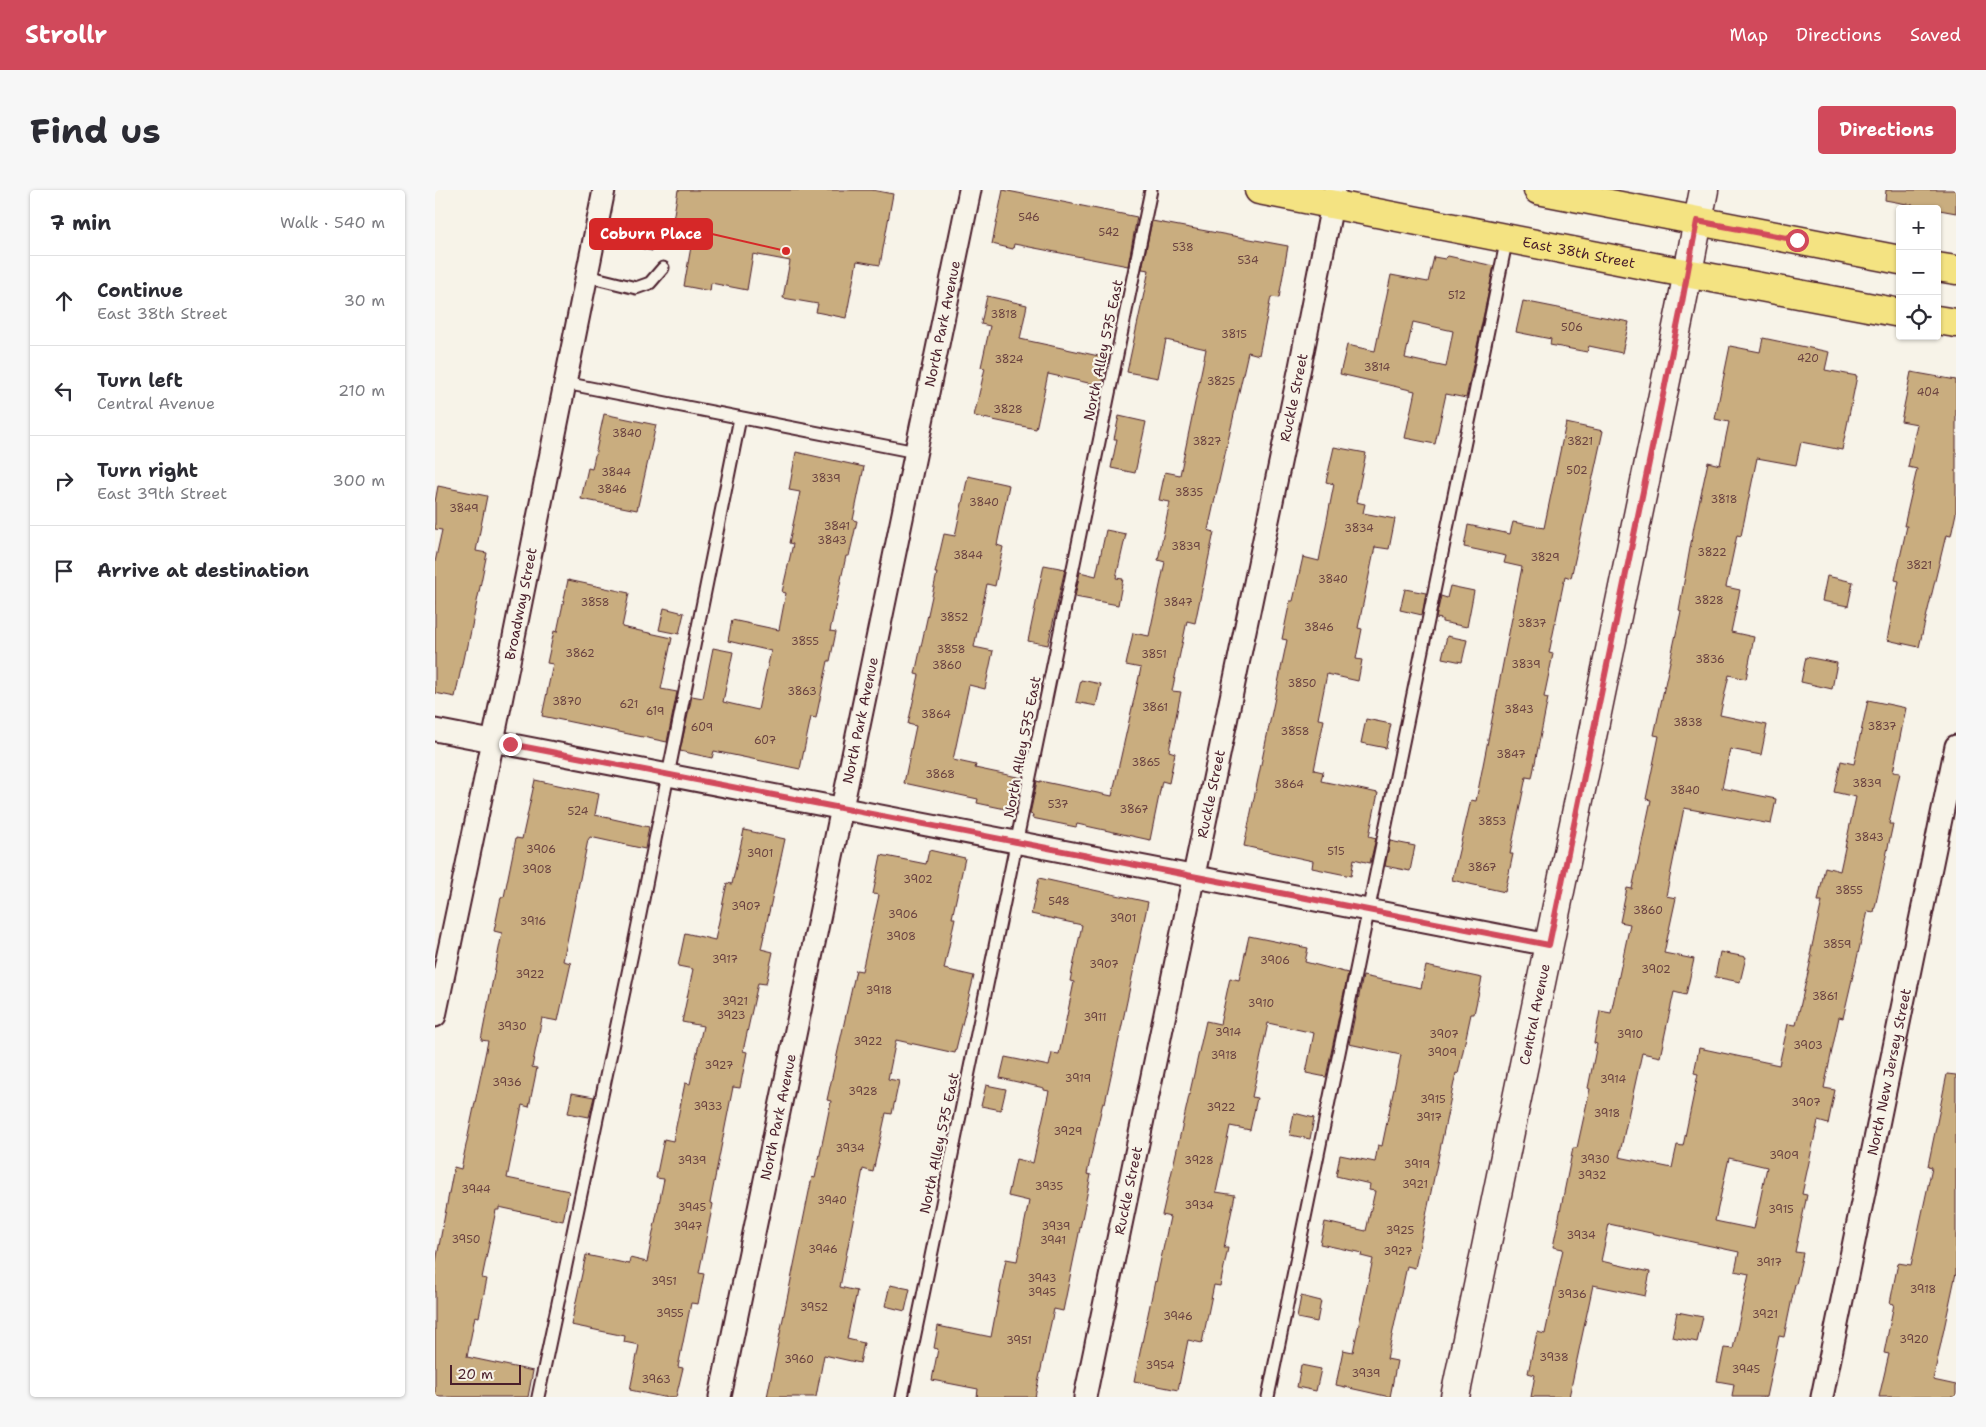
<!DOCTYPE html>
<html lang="en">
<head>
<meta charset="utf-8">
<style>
  :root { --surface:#fff; --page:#f7f7f7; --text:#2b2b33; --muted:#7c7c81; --line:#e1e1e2; --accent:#d1495b }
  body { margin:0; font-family:"Shantell Sans",sans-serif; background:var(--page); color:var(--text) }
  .controls { position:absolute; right:15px; top:15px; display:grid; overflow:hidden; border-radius:5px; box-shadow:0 1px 4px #0004 }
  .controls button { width:45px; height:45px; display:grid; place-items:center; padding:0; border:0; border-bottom:1px solid var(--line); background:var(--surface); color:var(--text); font:25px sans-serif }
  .scale { position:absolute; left:15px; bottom:12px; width:71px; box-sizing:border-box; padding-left:5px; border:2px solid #4a1f2b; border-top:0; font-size:14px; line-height:18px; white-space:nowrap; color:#4a1f2b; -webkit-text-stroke:4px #f7f3e8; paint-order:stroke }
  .stop { position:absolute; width:15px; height:15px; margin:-11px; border:4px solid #d1495b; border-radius:50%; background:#fff }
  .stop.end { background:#d1495b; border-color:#fff; box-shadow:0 1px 5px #0008 }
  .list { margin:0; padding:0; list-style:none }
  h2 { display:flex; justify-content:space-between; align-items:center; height:65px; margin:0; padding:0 20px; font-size:21px }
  h2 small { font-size:16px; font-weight:400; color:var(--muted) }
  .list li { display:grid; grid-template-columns:32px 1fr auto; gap:15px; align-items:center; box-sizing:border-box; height:90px; padding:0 20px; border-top:1px solid var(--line) }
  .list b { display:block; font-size:19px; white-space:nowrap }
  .list p { margin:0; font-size:16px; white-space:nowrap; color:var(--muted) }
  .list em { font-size:16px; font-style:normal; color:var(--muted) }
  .icon { flex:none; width:28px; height:28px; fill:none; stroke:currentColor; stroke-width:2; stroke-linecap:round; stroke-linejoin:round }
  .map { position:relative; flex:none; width:1521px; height:1207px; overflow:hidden; border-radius:5px }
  header { display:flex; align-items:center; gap:30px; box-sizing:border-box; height:70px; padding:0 25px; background:var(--accent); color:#fff }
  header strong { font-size:24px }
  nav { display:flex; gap:28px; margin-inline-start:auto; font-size:18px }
  .intro { display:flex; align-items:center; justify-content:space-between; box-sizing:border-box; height:120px; padding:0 30px }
  h1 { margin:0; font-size:35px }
  .button { padding:12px 22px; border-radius:5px; background:var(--accent); color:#fff; font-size:18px; font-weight:700 }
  main { display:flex; gap:30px; padding:0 30px }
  aside { flex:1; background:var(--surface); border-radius:5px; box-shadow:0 1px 4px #0004 }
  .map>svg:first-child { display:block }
  .building { fill:#c9ad7f; stroke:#4a1f2b; fill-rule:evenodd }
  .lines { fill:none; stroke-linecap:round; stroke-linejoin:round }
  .service-casing { stroke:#4a1f2b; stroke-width:15 }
  .minor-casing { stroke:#4a1f2b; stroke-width:25 }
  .secondary-casing { stroke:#4a1f2b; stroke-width:31 }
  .primary-casing { stroke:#4a1f2b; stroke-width:31 }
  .service { stroke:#f7f3e8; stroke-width:11 }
  .minor { stroke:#f7f3e8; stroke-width:21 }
  .secondary { stroke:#f7f3e8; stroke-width:28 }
  .primary { stroke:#f4e382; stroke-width:28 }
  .route { stroke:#d1495b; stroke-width:6 }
  .labels { text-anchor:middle; stroke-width:4.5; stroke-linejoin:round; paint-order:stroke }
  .number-label { font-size:11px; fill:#6a4240 }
  .street-label { font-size:14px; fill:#4a1f2b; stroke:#f7f3e8 }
  .leader { fill:none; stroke:#d62828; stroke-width:2 }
  .callout-dot { fill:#d62828; stroke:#f7f3e8; stroke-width:2 }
  .callout { fill:#d62828; stroke:#d62828; stroke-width:2 }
  .callout-label { font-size:15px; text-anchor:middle; font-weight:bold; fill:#fff }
</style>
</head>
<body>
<header>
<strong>Strollr</strong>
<nav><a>Map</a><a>Directions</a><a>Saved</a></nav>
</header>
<div class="intro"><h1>Find us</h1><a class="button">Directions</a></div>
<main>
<aside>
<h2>7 min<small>Walk · 540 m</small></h2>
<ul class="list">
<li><svg class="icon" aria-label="ahead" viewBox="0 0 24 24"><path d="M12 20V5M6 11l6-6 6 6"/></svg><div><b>Continue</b><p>East 38th Street</p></div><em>30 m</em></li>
<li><svg class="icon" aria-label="left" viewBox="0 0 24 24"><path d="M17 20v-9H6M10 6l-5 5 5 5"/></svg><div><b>Turn left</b><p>Central Avenue</p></div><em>210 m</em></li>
<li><svg class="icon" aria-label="right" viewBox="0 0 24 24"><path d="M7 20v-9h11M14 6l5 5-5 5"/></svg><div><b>Turn right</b><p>East 39th Street</p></div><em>300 m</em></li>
<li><svg class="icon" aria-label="arrive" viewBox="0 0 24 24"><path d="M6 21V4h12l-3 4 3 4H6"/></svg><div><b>Arrive at destination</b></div></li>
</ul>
</aside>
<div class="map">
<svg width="1521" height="1207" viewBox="0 0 1521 1207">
  <rect width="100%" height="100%" fill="#f7f3e8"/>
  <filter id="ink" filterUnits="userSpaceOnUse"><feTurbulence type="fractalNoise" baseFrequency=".02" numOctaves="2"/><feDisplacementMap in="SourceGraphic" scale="10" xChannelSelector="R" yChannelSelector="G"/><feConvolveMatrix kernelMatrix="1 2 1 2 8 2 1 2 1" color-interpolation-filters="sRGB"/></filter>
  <g filter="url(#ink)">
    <g class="building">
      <path d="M243 0H437L458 4 445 75 422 71 411 128 381 122 383 114 348 108 355 71 318 64 312 100 276 93 275 101 249 96 259 40 237 36Z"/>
      <path d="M568 0 702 27 693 76 579 54 578 59 557 54Z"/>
      <path d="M1451 0H1521V23L1450 10Z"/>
      <path d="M717 31 853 56 844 108 836 107 824 165 813 162 773 340 779 342 760 433 752 431 737 501 746 502 734 561 740 563 734 593 727 591 715 650 642 634 641 637 597 628 598 625 595 624 602 591 605 592V591L677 606 706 478 691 475 698 443 714 446 730 372 723 370 735 312 724 310 730 282 745 285 771 159 731 150 723 188 692 182 714 80 707 79Z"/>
      <path d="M202 35 222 39 217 61 197 56Z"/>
      <path d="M1013 66 1059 76 1031 208 1011 204 1000 254 970 248 980 201 905 184 912 155 940 161 956 85 993 92 999 67 1010 69ZM978 132 1018 141 1011 177 970 168Z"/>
      <path d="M552 106 592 115 585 149 673 168 667 196 613 184 601 239 539 226 550 178 546 177 555 136 546 134Z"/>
      <path d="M1088 111 1194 132 1187 163 1154 156 1152 162 1115 155 1116 149 1081 142Z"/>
      <path d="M1328 148 1394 162 1390 180 1422 186 1407 260 1366 252 1361 275 1322 268 1306 346 1302 345 1291 397 1305 400 1296 442 1319 447 1311 489 1294 485 1285 525 1332 535 1326 565 1295 559 1287 598 1341 609 1336 634 1249 618 1231 706 1241 708 1229 763 1259 769 1251 805 1239 802 1225 867 1207 863 1184 967 1237 978 1242 955 1248 956 1263 884 1259 883 1264 858 1344 875 1353 834 1361 835 1377 765H1375L1387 711H1383L1390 677 1405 681 1421 607 1399 602 1406 571 1419 574 1433 510 1471 518 1458 582 1465 583 1454 634H1458L1439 722 1433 721 1408 828 1404 827 1389 898 1400 900 1393 934 1383 931 1367 1004 1372 1005 1360 1062 1368 1063 1361 1094H1360L1349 1147 1344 1146 1331 1207H1297L1299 1194 1282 1191 1289 1158 1298 1159 1314 1084 1300 1081 1304 1062 1174 1034 1166 1071 1215 1082 1210 1106 1158 1095 1134 1207H1096L1100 1185 1093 1183 1102 1142 1110 1144 1128 1059 1118 1057 1138 958H1142L1155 899 1153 898 1162 854 1159 853 1165 821 1176 823 1195 734 1185 732 1192 698 1197 699 1216 610 1211 609 1224 546 1219 545 1246 421 1244 420 1259 336 1273 272 1285 275 1294 232 1280 229 1295 156 1325 162ZM1294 968 1332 977 1319 1039 1280 1031Z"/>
      <path d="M1476 182 1521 190V323L1516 346 1511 345 1484 457 1452 450 1464 391 1460 390 1472 336H1469L1482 279 1473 277 1482 234 1466 231Z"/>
      <path d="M169 224 221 235 202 320 146 309 153 278 157 279Z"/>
      <path d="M684 226 711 232 700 283 676 278 682 249H679Z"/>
      <path d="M1131 233 1168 241 1136 388 1130 386 1114 463 1118 464 1109 507 1113 508 1097 588 1091 587 1075 664H1078L1070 702 1017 690 1036 610 1041 611 1087 377 1069 373 1071 366 1029 357 1033 335 1075 344 1078 332 1109 338Z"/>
      <path d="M899 257 931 263 921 312 930 314 928 323 960 329 954 359 940 357 923 438 927 439 921 469 927 470 923 491 892 484 883 529 889 530 879 580 888 582 886 591 943 603 934 646 941 648 935 673 919 669 916 686 877 678 878 671 809 656 852 450 847 449 855 411H858L868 367 884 371 899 294 891 292Z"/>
      <path d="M361 262 429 277 418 330 422 331 414 366H411L395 441 401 442 395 471H393L381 528 376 527 365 579 279 561 277 568 245 561 257 506 268 508 278 458 298 462 288 512 323 520 336 461 293 451 297 430 344 440 351 403 347 402 358 354 354 353 365 302 354 300Z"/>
      <path d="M533 286 574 295 562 355 568 357 560 396 552 394 539 457 558 461 550 499 534 495 518 570 541 575 540 578 587 588 580 621 542 613 543 609 469 593 481 536 473 534 484 485 480 484 502 383H500L509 344 520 346Z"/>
      <path d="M3 296 52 306 41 361 52 363 32 460H30L20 507 0 503V372L7 340 0 339V312Z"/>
      <path d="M671 340 691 344 681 388 688 389 683 415 640 407 645 382 661 386Z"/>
      <path d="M609 375 630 379 613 455 593 451Z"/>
      <path d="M1392 386 1418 392 1413 416 1387 411Z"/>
      <path d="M133 390 194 403 187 437 237 448 226 499 242 502 232 552 107 526 118 474 112 473 119 441 122 442Z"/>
      <path d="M1015 396 1039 401 1032 437 1007 432V429L1001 428 1006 406 1012 408Z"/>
      <path d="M970 399 991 403 987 425 965 420Z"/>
      <path d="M229 418 249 423 244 444 224 440Z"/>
      <path d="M1012 446 1032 450 1027 472 1007 468Z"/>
      <path d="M1371 467 1402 473 1397 499 1366 492Z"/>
      <path d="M646 490 666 494 661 516 641 512Z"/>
      <path d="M931 529 956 534 951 558 926 553Z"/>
      <path d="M100 590 164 604 160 625 214 637 210 659 155 647 153 650 128 771 136 773 123 831 107 828 97 877 102 878 94 917 87 915 72 988 134 1001 128 1031 64 1017V1020H61L47 1088 52 1089 44 1127 40 1126 32 1167 98 1181 93 1207H0V1077L19 977 26 979 53 851 46 850 67 743 59 741 66 707H69L81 648 87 649Z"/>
      <path d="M309 640 350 649 326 759 338 762 331 794 323 793 308 861 312 862 305 898 298 897 275 1013 278 1014 264 1083 269 1084 263 1114 256 1113 243 1177 248 1178 241 1207H228L195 1200 204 1155 189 1152 190 1146 136 1135 151 1065 194 1074 195 1068 212 1072 229 989 221 988 229 949 238 951 250 893 255 894 268 836 247 832 258 779 243 776 250 743 280 750 292 693 297 694Z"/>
      <path d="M955 651 980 656 975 681 950 676Z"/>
      <path d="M494 660 530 668 517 728H520L509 779 539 786 520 863 461 850 453 889 464 891 457 924 451 923 438 982 428 979 405 1097 422 1101 412 1149 429 1153 425 1173 389 1165 381 1207H332L377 987 380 988 396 911 392 910 410 829 421 780 427 781 444 705 438 704 446 665 491 674Z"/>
      <path d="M604 688 713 712 684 849 670 913 668 912 652 984 656 985 628 1121 619 1119 600 1207H542L543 1199 497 1190 503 1159 499 1158 503 1136 556 1147 571 1069 582 1071 594 1011 573 1006 581 969 598 973 614 901 609 900V898L565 888 570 867 614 876 617 863 624 864 639 792 635 791 647 735 596 724Z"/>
      <path d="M814 746 873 758 870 772 913 783 891 887 871 883 879 843 833 833 817 907 822 908 815 940 795 936 781 1002 800 1005 789 1058H793L785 1096 779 1095 767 1153 753 1150 743 1200 699 1191 720 1091 721 1092 735 1027 727 1025 771 831 785 834 795 788 804 790Z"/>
      <path d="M1285 762 1311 767 1305 792 1280 787Z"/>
      <path d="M991 776 1047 788 1039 824H1036L1023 884 1021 883 980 1078 972 1076 952 1169 962 1171 955 1207 901 1195 908 1160 918 1162 938 1069 926 1066 927 1063 885 1054 890 1032 931 1041 940 1001 934 1000 935 994 901 986 905 965 940 972 943 955 947 956 966 865 914 854 928 786 986 798Z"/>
      <path d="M1512 884 1521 885V1083L1498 1190 1521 1195V1207H1444L1454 1164 1449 1163 1459 1114 1455 1113 1463 1073 1476 1075 1497 977 1493 976Z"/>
      <path d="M551 895 571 899 566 920 546 916Z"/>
      <path d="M137 903 159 907 154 927 133 923Z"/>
      <path d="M859 923 879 928 875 949 855 945Z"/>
      <path d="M455 1095 475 1099 470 1121 450 1116Z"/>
      <path d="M866 1106 886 1111 882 1132 862 1128Z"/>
      <path d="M1242 1122 1268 1127 1262 1152 1237 1147Z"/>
      <path d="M866 1175 886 1179 881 1201 862 1197Z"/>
    </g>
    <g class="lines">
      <defs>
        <g id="service">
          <path d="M152 86 201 98 215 93 228 78"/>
          <path d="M130 193 481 262"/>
          <path d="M103 1207 198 759 305 228"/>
          <path d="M467 1207 716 0"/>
          <path d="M833 1207 1072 48"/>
        </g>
        <g id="minor">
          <path d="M0 540 1114 755"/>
          <path id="s1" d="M0 826 58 551 169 0"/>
          <path id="s2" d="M285 1207 535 0"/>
          <path id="s3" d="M650 1207 865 177 900 0"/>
          <path id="s4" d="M1387 1207 1521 556"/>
        </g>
        <g id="secondary">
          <path id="s5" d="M1020 1207 1246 118 1269 0"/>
        </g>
        <g id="primary">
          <path id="s6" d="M824 0 1224 78 1465 123"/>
          <path d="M1103 0 1465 70"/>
          <path d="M1502 77 1521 80"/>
          <path d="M1502 130 1521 133"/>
        </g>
      </defs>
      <use href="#service" class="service-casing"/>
      <use href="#minor" class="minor-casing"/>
      <use href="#secondary" class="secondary-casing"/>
      <use href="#primary" class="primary-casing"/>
      <use href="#service" class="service"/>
      <use href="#minor" class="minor"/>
      <use href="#secondary" class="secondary"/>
      <use href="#primary" class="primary"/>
    </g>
  </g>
  <g class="lines" filter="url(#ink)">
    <path class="route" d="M75 554 1114 755 1246 118 1262 31 1362 50"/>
  </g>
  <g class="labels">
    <g class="number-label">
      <text x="594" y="31">546</text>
      <text x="674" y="46">542</text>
      <text x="748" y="61">538</text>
      <text x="813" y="74">534</text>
      <text x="1022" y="109">512</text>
      <text x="569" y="128">3818</text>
      <text x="1137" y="141">506</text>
      <text x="799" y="148">3815</text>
      <text x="1373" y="172">420</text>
      <text x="574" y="173">3824</text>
      <text x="942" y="181">3814</text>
      <text x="786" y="195">3825</text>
      <text x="1493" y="206">404</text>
      <text x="573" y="223">3828</text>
      <text x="192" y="247">3840</text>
      <text x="772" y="255">3827</text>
      <text x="1145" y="255">3821</text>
      <text x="1142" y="284">502</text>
      <text x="181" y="286">3844</text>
      <text x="391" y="292">3839</text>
      <text x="177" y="303">3846</text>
      <text x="754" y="306">3835</text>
      <text x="1289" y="313">3818</text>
      <text x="549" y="316">3840</text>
      <text x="29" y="322">3849</text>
      <text x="402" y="340">3841</text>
      <text x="924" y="342">3834</text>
      <text x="397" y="354">3843</text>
      <text x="751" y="360">3839</text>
      <text x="1277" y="366">3822</text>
      <text x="533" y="369">3844</text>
      <text x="1110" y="371">3829</text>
      <text x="1484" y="379">3821</text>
      <text x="898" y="393">3840</text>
      <text x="1274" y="414">3828</text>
      <text x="160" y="416">3858</text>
      <text x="743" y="416">3847</text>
      <text x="519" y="431">3852</text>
      <text x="1097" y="437">3837</text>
      <text x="884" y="441">3846</text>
      <text x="370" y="455">3855</text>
      <text x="516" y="463">3858</text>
      <text x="145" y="467">3862</text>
      <text x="719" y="468">3851</text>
      <text x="1275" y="473">3836</text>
      <text x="1091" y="478">3839</text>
      <text x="512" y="479">3860</text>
      <text x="867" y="497">3850</text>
      <text x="367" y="505">3863</text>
      <text x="132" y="515">3870</text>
      <text x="194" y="518">621</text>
      <text x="720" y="521">3861</text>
      <text x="1084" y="523">3843</text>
      <text x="220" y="525">619</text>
      <text x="501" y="528">3864</text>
      <text x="1253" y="536">3838</text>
      <text x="1447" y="540">3837</text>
      <text x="267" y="541">609</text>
      <text x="860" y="545">3858</text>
      <text x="330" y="554">607</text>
      <text x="1076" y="568">3847</text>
      <text x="711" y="576">3865</text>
      <text x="505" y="588">3868</text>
      <text x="1432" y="597">3839</text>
      <text x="854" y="598">3864</text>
      <text x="1250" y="604">3840</text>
      <text x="623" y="618">537</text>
      <text x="699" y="623">3867</text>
      <text x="143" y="625">524</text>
      <text x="1057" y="635">3853</text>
      <text x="1434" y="651">3843</text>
      <text x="106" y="663">3906</text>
      <text x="901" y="665">515</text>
      <text x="325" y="667">3901</text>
      <text x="1047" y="681">3867</text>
      <text x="102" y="683">3908</text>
      <text x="483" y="693">3902</text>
      <text x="1414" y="704">3855</text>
      <text x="624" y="715">548</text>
      <text x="311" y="720">3907</text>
      <text x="1213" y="724">3860</text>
      <text x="468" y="728">3906</text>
      <text x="688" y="732">3901</text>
      <text x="98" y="735">3916</text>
      <text x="466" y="750">3908</text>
      <text x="1402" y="758">3859</text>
      <text x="290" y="773">3917</text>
      <text x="840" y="774">3906</text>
      <text x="669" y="778">3907</text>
      <text x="1221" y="783">3902</text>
      <text x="95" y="788">3922</text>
      <text x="444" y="804">3918</text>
      <text x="1390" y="810">3861</text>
      <text x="300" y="815">3921</text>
      <text x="826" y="817">3910</text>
      <text x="296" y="829">3923</text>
      <text x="660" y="831">3911</text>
      <text x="77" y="840">3930</text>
      <text x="793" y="846">3914</text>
      <text x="1009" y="848">3907</text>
      <text x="1195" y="848">3910</text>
      <text x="433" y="855">3922</text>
      <text x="1373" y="859">3903</text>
      <text x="1007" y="866">3909</text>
      <text x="789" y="869">3918</text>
      <text x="284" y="879">3927</text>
      <text x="643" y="892">3919</text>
      <text x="1178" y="893">3914</text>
      <text x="72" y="896">3936</text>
      <text x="428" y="905">3928</text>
      <text x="998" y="913">3915</text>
      <text x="1371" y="916">3907</text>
      <text x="273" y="920">3933</text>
      <text x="786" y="921">3922</text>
      <text x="1172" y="927">3918</text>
      <text x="994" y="931">3917</text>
      <text x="633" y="945">3929</text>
      <text x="415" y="962">3934</text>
      <text x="1349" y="969">3909</text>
      <text x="1160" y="973">3930</text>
      <text x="257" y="974">3939</text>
      <text x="764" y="974">3928</text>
      <text x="982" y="978">3919</text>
      <text x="1157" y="989">3932</text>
      <text x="980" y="998">3921</text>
      <text x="614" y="1000">3935</text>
      <text x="41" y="1003">3944</text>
      <text x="397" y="1014">3940</text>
      <text x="764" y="1019">3934</text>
      <text x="257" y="1021">3945</text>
      <text x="1346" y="1023">3915</text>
      <text x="253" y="1040">3947</text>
      <text x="621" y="1040">3939</text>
      <text x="965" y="1044">3925</text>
      <text x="1146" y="1049">3934</text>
      <text x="31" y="1053">3950</text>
      <text x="618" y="1054">3941</text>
      <text x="388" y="1063">3946</text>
      <text x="963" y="1065">3927</text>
      <text x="1334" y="1076">3917</text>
      <text x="607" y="1092">3943</text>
      <text x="229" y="1095">3951</text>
      <text x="1488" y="1103">3918</text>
      <text x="607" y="1106">3945</text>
      <text x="1137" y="1108">3936</text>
      <text x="379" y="1121">3952</text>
      <text x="235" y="1127">3955</text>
      <text x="1330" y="1128">3921</text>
      <text x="743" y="1130">3946</text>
      <text x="1479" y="1153">3920</text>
      <text x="584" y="1154">3951</text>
      <text x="1119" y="1171">3938</text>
      <text x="364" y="1173">3960</text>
      <text x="725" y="1179">3954</text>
      <text x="1311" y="1183">3945</text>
      <text x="931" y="1187">3939</text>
      <text x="221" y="1193">3963</text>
    </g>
    <g class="street-label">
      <text dy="5" stroke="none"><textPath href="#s6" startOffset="326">East 38th Street</textPath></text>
      <text dy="5" stroke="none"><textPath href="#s2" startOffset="1096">North Park Avenue</textPath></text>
      <text transform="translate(668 160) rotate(-78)" y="5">North Alley 575 East</text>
      <text dy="5" stroke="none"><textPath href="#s3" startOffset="1021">Ruckle Street</textPath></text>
      <text dy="5" stroke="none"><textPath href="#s1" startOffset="421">Broadway Street</textPath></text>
      <text dy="5" stroke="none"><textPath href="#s2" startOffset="691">North Park Avenue</textPath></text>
      <text transform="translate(587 557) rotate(-79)" y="5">North Alley 575 East</text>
      <text dy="5" stroke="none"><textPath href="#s3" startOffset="616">Ruckle Street</textPath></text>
      <text dy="5" stroke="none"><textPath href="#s5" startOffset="391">Central Avenue</textPath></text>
      <text dy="5" stroke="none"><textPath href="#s4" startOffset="332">North New Jersey Street</textPath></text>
      <text dy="5" stroke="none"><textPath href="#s2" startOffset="286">North Park Avenue</textPath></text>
      <text transform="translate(504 953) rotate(-78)" y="5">North Alley 575 East</text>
      <text dy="5" stroke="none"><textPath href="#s3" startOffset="211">Ruckle Street</textPath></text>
    </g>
  </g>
  <path class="leader" d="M351 61L277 44"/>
  <circle class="callout-dot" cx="351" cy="61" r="5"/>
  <rect class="callout" x="155" y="29" width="122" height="30" rx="5"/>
  <g class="callout-label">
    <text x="216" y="49">Coburn Place</text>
  </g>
</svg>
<div class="controls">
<button>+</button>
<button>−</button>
<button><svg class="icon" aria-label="locate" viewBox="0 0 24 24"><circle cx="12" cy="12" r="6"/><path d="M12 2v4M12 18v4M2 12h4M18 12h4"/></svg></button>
</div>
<div class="scale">20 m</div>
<div class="stop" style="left:1362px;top:50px"></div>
<div class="stop end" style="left:75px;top:554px"></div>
</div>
</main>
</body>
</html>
